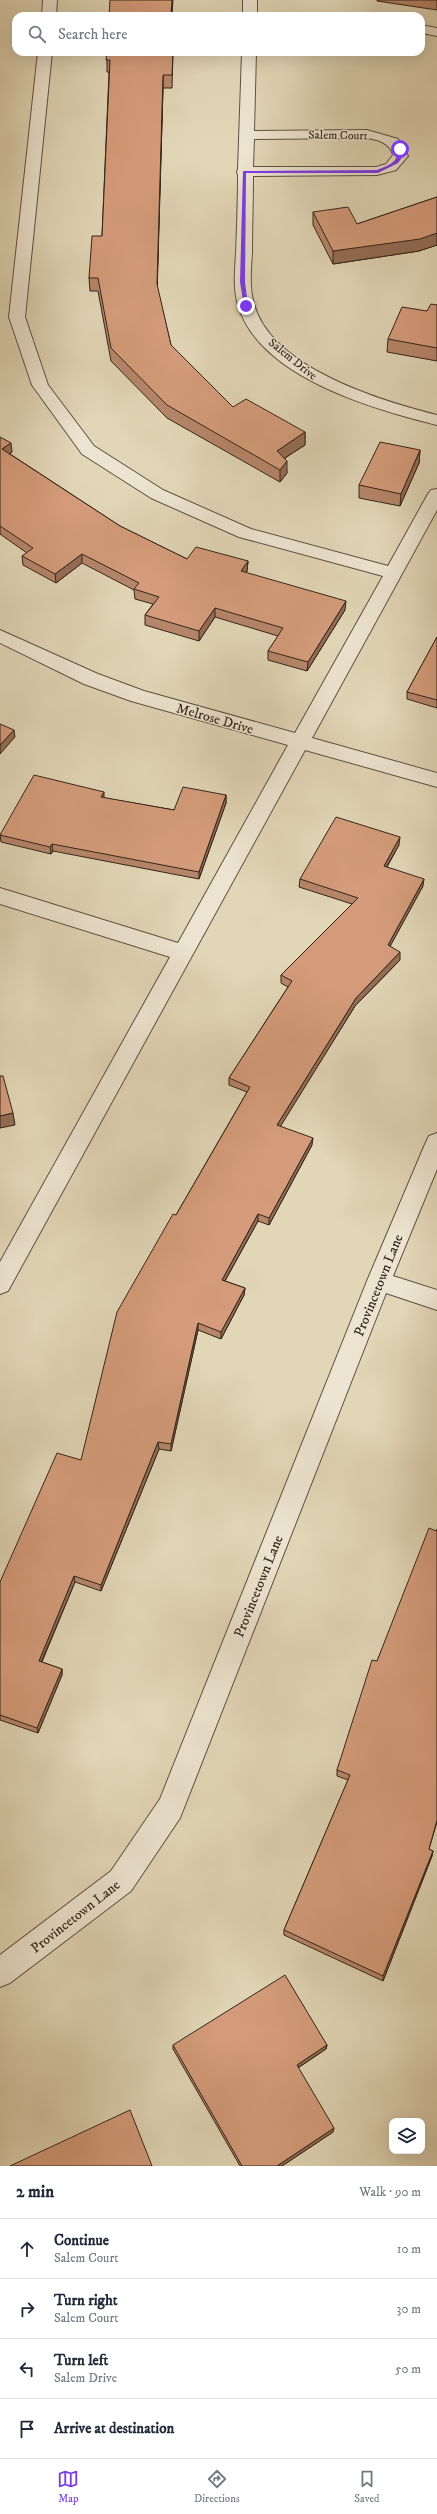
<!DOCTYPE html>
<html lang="en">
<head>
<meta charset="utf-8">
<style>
  :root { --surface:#fff; --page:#f6f6f7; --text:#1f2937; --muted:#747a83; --line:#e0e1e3; --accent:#7c3aed }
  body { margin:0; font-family:"IM FELL DW Pica",serif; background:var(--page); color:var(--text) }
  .controls { position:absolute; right:12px; bottom:12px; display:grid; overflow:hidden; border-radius:8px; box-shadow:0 4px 16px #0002 }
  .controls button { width:36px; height:36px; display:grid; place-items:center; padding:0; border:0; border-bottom:1px solid var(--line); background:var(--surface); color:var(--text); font:20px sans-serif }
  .stop { position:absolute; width:12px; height:12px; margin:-9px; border:3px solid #7c3aed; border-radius:50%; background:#fff }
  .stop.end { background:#7c3aed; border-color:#fff; box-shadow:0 1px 4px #0008 }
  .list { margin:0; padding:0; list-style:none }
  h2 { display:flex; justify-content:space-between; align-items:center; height:52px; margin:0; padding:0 16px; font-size:17px }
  h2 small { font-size:13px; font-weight:400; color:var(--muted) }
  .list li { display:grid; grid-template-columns:26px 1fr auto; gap:12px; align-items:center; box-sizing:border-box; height:60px; padding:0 16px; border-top:1px solid var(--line) }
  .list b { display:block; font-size:15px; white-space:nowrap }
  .list p { margin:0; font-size:13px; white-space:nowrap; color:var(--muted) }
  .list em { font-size:13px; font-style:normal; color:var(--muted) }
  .icon { flex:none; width:22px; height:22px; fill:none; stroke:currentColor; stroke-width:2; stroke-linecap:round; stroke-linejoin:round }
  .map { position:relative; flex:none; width:437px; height:2166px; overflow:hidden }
  .search { position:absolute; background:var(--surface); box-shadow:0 4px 16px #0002; left:12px; right:12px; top:12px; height:44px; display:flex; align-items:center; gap:10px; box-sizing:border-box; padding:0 14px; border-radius:12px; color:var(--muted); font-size:15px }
  .sheet { height:292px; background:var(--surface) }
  nav { display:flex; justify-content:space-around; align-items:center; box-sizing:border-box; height:56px; border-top:1px solid var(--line); background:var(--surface); font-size:11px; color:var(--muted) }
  nav a { display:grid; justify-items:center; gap:2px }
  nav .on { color:var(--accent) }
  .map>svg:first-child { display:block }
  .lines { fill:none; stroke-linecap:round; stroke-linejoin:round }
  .minor-casing { stroke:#5e5142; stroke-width:2 }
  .minor { fill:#ece4d0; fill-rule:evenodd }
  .wall { fill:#b68669; stroke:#33251c }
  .shaded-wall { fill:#946d55; stroke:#33251c }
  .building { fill:#d49c7a; stroke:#33251c }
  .route { fill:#7c3aed }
  .labels { text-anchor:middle; stroke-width:3; stroke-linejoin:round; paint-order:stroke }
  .far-street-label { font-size:12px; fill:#33251c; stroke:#ece4d0 }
  .street-label { font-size:14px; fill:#33251c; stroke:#ece4d0 }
</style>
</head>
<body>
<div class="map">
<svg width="437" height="2166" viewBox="0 0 437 2166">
  <rect width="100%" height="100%" fill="#e1d6b6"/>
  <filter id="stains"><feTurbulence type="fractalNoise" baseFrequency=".005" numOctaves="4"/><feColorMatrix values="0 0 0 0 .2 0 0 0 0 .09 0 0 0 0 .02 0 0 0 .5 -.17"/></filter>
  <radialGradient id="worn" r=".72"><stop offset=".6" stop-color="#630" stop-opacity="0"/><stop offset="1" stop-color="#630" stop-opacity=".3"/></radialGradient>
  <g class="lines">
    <defs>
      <g id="minor">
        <path d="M43 0H57L56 16H42Z"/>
        <rect x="243" y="0" width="14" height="16"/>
        <path d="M421 25 437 28V36L421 33Z"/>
        <path d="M38 52H52L25 317 48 385 94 446 163 490 251 529 388 566 428 494 431 490 437 489V510L312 738 437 773V787L305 750 8 1291 0 1294V1262L170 957 0 904V888L178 943 288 745 131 701 84 684 0 643V630L98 674 144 691 295 733 383 576 239 537 151 498 82 454 32 385 9 317Z"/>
        <path d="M242 52H256L254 131 367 130 398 139 408 156 396 170 377 175 253 176C253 202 252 227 252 253 251 269 249 288 254 304 271 368 381 401 437 415V425C373 409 259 377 238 305 233 289 235 270 236 253 237 227 238 201 238 175L237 172 238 169ZM367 138C379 140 390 143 393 155L386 164 376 167H253L254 139Z"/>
        <path d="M437 1133V1169L393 1276 437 1290V1310L386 1293 180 1818 131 1891 10 1983 0 1987V1955L111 1871 160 1799 367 1281 426 1142 429 1136Z"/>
      </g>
    </defs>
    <use href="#minor" class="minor-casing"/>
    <use href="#minor" class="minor"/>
  </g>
  <g class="wall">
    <path d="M377 0H437V10L377 1Z"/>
    <path d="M107 52H173L172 88H163L157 287 171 345 233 407 305 432V445L285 458 287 473 280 482 167 418 111 361 98 291H90L89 278 102 236 109 72H107Z"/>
    <path d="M437 197V245L419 251 333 264 313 225V212L357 224Z"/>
    <path d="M437 305V361L387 352 388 339Z"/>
    <path d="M0 437 12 452 10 454 120 526 187 559 248 561 247 571 246 573 345 610 307 671 268 660V651L278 636 215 617 199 641 145 625V615L153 604 135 599 134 590 82 563 56 583 23 565 22 556 27 553 0 534Z"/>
    <path d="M420 450 419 463 400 506 359 498V485Z"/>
    <path d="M437 637V708L407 699V692Z"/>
    <path d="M226 795V803L199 879 53 851 51 854 1 842 0 834 104 798 174 810Z"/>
    <path d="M399 845 387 867 423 886 390 946 400 960 355 1006 280 1126 312 1145 269 1225 258 1221 225 1281 245 1288 244 1295 221 1339 198 1330 171 1451 159 1449 101 1591 75 1582 42 1662 62 1669V1675L38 1733 0 1720V1582L81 1460 176 1215 247 1092 229 1085V1078L288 987 281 983V975L352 904 299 887 300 879Z"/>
    <path d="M436 1531 437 1822 429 1849 433 1851 432 1856 383 1981 284 1935V1930L348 1780 337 1776V1770L377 1661Z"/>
    <path d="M173 2045H327L326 2049 298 2068 333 2132 282 2166H240L173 2049Z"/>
  </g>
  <g class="shaded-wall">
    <path d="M172 0H173L172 16H171Z"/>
    <path d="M163 75V88L157 297V284Z"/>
    <path d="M437 233V245L419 251 333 264V251Z"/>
    <path d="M305 432V445L277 463V451Z"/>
    <path d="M11 443 12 452 3 458 2 449Z"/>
    <path d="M420 450 419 463 400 506 401 494Z"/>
    <path d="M287 461V473L280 482V470Z"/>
    <path d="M82 554V563L56 583 55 574Z"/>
    <path d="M248 561 247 571 241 581V571Z"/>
    <path d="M346 601 345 610 307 671 308 662Z"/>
    <path d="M215 608V617L199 641V631Z"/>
    <path d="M14 730 15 737 0 754V745Z"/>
    <path d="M104 792V799L101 797Z"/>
    <path d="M226 795V803L199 879V872Z"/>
    <path d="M400 837 399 845 383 873 384 866Z"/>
    <path d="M52 844 53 851 51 854 50 847Z"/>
    <path d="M424 879 423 886 387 952 388 945Z"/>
    <path d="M400 952V960L355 1006 277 1132V1125L356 998Z"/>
    <path d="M13 1113 15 1125 0 1128V1116Z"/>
    <path d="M313 1138 312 1145 269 1225V1218Z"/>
    <path d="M258 1214V1221L222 1286V1280Z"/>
    <path d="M245 1288 244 1295 221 1339V1332Z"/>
    <path d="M198 1323V1330L171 1451V1444Z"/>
    <path d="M158 1442 159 1449 101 1591V1585Z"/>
    <path d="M74 1576 75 1582 39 1667V1661Z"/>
    <path d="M62 1669V1675L38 1733 37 1728Z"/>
    <path d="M433 1851 432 1856 383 1981V1976Z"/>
    <path d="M327 2045 326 2049 296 2069 297 2065Z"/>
    <path d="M334 2128 333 2132 282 2166H277Z"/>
  </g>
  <g class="building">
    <path d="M110 0H172L171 14H174V16H109Z"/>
    <path d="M107 52H173L172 75H163L157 284 171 345 233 407 246 399 305 432 277 451 287 461 280 470 167 405 111 348 98 278H89L92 236H102L110 60H106Z"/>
    <path d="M437 197V233L420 239 333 251 313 212 348 207 357 224Z"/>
    <path d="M431 304 437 305V348L388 339 402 307 427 311Z"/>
    <path d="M0 437 11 443 2 449 120 526 187 559 196 547 248 561 241 571 346 601 308 662 268 651 283 628 215 608 199 631 145 615 159 597 134 589 139 583 82 554 55 574 22 556 33 548 0 526Z"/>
    <path d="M380 442 420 450 401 494 359 485Z"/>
    <path d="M437 637V700L407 692Z"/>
    <path d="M0 724 14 730 0 745Z"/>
    <path d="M34 775 104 792 101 797 174 810 183 787 226 795 199 872 52 844 50 847 0 835Z"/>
    <path d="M336 817 400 837 384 866 424 879 388 945 400 952 356 998 277 1125 313 1138 269 1218 258 1214 222 1280 245 1288 221 1332 198 1323 171 1444 158 1442 101 1585 74 1576 39 1661 62 1669 37 1728 0 1715V1582L57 1453 81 1460 117 1312 173 1214 176 1215 250 1087 229 1078 292 981 281 975 358 898 300 879Z"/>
    <path d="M0 1076H3L13 1113 0 1116Z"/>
    <path d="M429 1528 436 1531 437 1529V1820L429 1849 433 1851 383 1976 284 1930 350 1775 337 1770 372 1660 377 1661Z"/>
    <path d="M285 1975 327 2045 297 2065 334 2128 277 2166H242L173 2045Z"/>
    <path d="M130 2110 152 2166H10Z"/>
  </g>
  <path class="route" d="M401 148 403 156 398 163 378 173H246L245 282 248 306 244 307 240 282 243 171 377 170C388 165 399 163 397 149Z"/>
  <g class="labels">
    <g class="far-street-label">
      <text transform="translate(338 135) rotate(1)" y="4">Salem Court</text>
      <text transform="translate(293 359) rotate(39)" y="4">Salem Drive</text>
    </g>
    <g class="street-label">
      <text transform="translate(215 718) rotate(16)" y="5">Melrose Drive</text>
      <text transform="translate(378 1285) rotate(-68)" y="5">Provincetown Lane</text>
      <text transform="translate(258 1586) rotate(-68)" y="5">Provincetown Lane</text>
      <text transform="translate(75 1916) rotate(-38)" y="5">Provincetown Lane</text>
    </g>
  </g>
  <rect width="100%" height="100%" filter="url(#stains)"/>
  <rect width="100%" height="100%" fill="url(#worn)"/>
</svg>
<div class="controls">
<button><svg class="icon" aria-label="layers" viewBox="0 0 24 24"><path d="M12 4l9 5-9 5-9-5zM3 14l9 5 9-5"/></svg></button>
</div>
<div class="stop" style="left:400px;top:149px"></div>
<div class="stop end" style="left:246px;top:306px"></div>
<div class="search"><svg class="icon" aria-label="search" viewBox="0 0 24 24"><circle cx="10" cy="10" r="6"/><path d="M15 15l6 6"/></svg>Search here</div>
</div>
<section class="sheet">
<h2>2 min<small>Walk · 90 m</small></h2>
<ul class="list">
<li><svg class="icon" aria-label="ahead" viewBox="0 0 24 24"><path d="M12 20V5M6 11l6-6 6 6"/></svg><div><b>Continue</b><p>Salem Court</p></div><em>10 m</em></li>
<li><svg class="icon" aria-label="right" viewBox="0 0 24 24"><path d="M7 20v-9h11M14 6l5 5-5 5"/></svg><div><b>Turn right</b><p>Salem Court</p></div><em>30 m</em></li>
<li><svg class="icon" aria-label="left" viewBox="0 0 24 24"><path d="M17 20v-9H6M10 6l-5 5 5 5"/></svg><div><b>Turn left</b><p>Salem Drive</p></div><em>50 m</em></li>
<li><svg class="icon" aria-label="arrive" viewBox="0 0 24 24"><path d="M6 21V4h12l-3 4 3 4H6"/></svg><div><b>Arrive at destination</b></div></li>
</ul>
</section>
<nav>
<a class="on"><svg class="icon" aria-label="map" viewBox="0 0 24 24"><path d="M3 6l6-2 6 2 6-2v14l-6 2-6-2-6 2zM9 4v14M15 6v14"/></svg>Map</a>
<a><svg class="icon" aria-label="directions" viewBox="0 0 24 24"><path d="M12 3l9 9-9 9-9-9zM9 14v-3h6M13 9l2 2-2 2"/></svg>Directions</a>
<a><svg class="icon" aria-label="saved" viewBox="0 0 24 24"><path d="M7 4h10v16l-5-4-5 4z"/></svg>Saved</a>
</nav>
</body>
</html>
